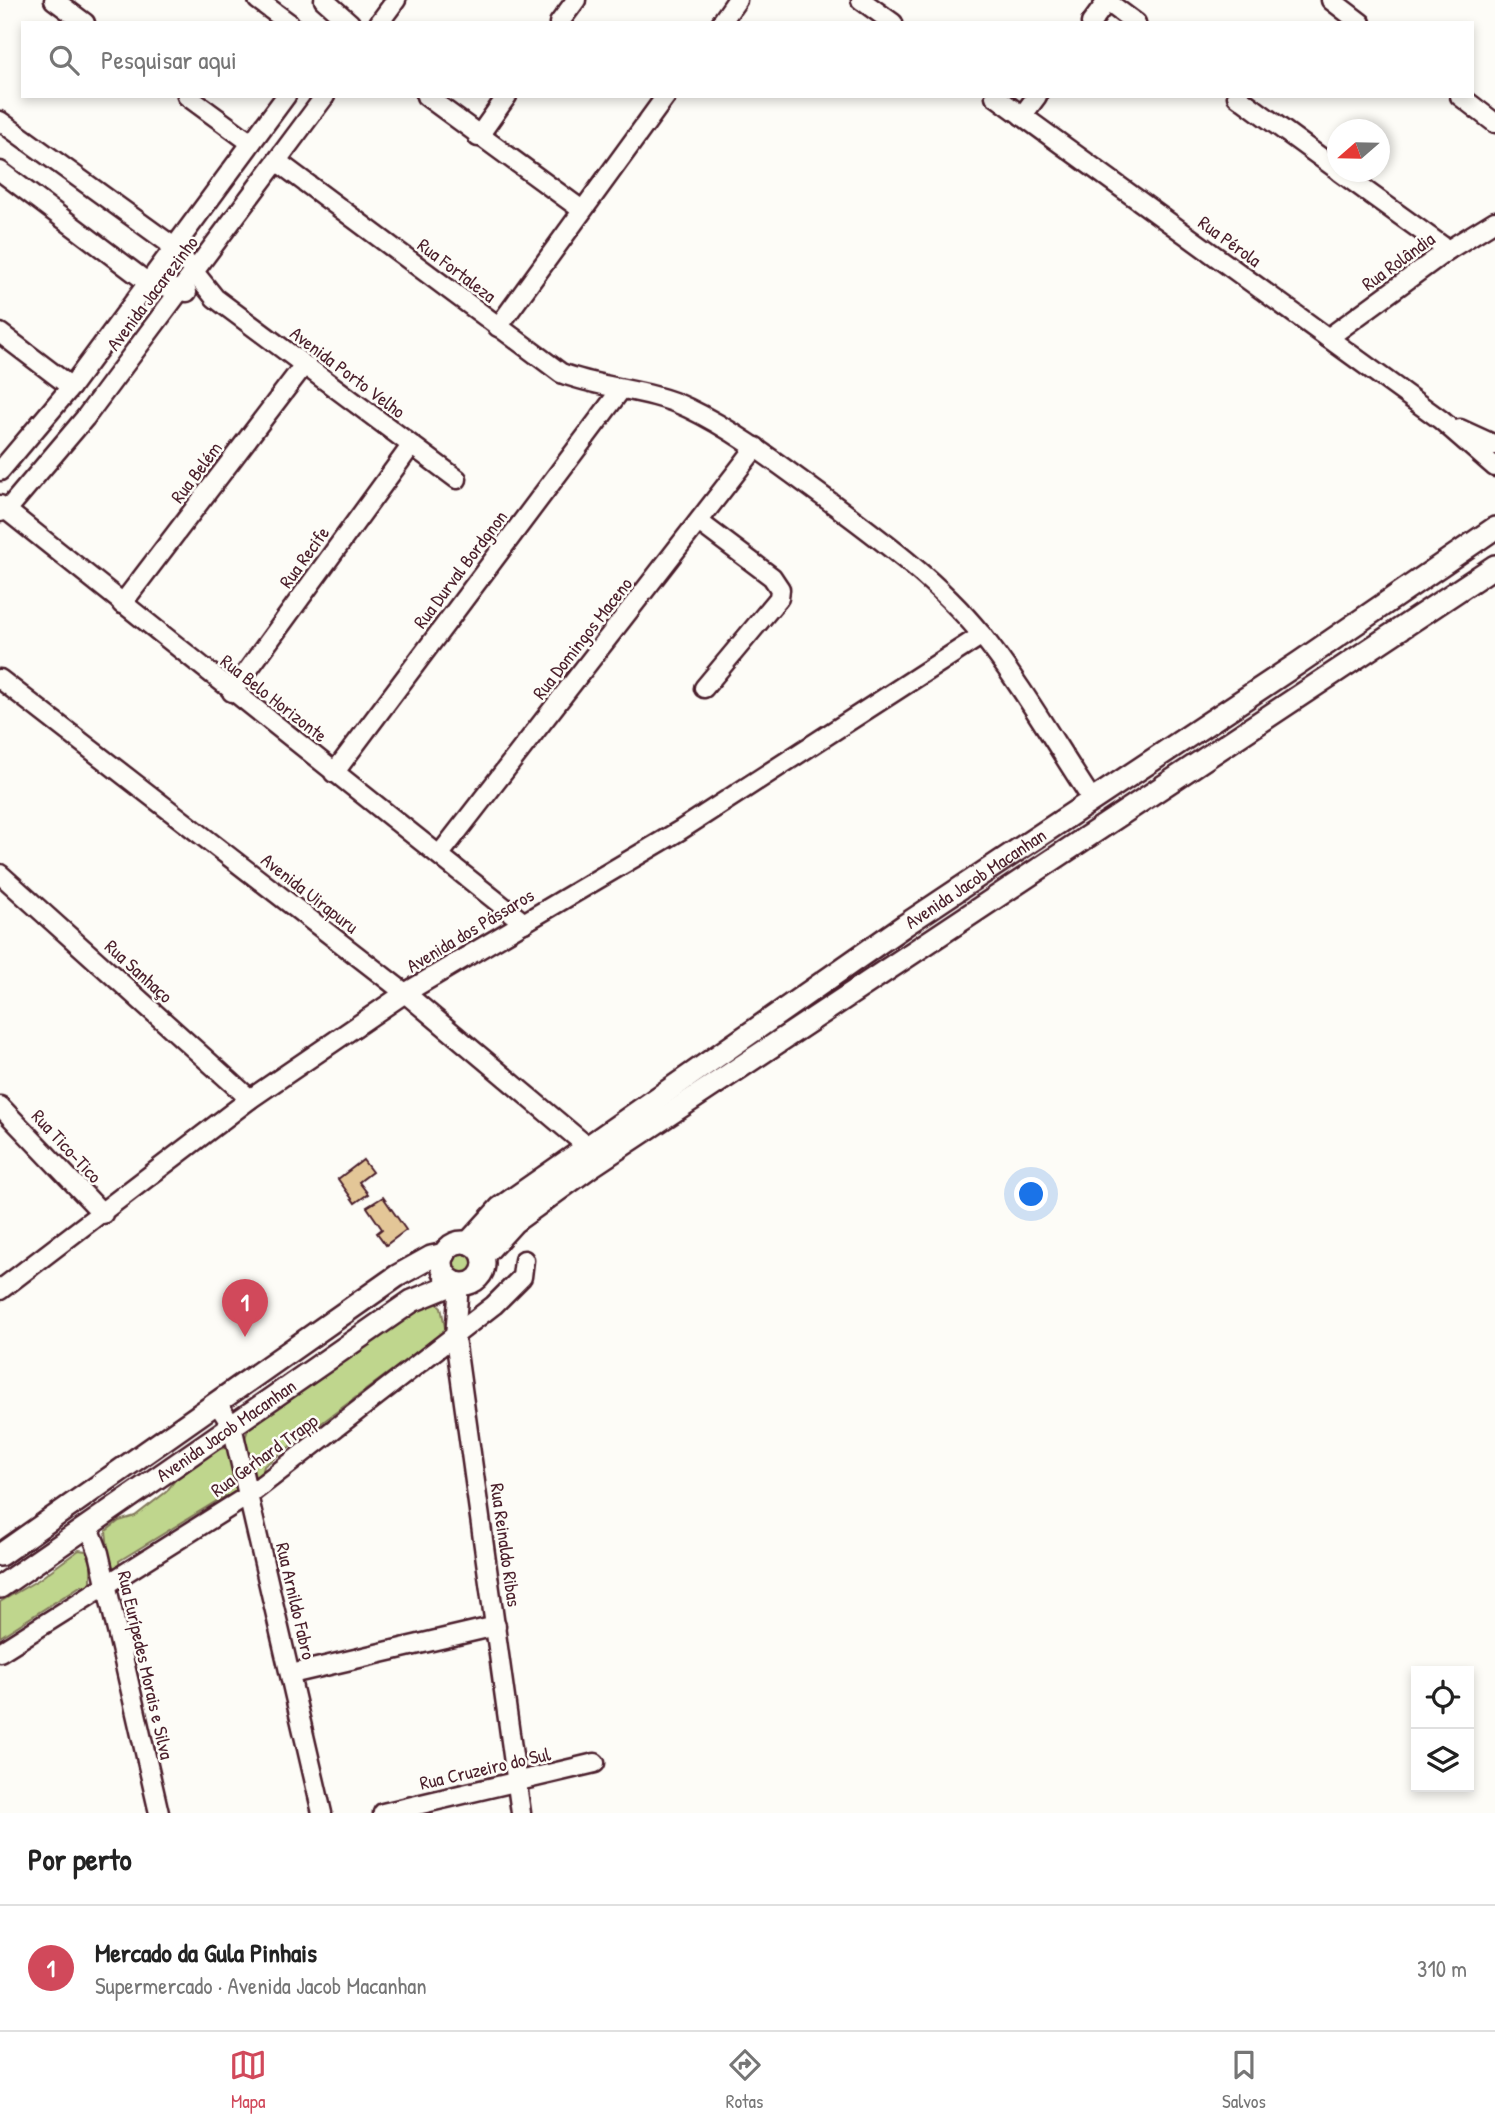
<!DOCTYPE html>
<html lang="pt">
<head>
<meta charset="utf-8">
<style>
  :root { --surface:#fff; --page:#f6f6f6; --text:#222; --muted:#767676; --line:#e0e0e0; --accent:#d1495b }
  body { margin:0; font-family:"Patrick Hand",sans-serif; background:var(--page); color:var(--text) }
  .controls { position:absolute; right:21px; bottom:21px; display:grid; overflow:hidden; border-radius:0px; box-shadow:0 4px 10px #0003 }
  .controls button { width:63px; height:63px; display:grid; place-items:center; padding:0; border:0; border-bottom:2px solid var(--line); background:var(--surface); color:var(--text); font:35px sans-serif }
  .compass { position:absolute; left:1327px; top:119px; width:63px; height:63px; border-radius:50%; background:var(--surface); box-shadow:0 4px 10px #0003; rotate:250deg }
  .you { position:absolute; left:1032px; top:1195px; width:24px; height:24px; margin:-18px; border:5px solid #fff; border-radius:50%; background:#1a73e8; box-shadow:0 0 0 10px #1a73e833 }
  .badge { display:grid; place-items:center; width:46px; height:46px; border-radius:50%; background:var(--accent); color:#fff; font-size:23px; font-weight:700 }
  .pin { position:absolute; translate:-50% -58px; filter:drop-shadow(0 2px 4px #0008) }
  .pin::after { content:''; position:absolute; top:37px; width:24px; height:21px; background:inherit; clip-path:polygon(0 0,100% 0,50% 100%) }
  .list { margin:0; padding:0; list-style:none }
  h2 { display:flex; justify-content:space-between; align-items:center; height:91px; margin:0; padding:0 28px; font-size:30px }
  h2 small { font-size:23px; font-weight:400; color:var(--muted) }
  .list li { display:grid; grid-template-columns:46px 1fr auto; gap:21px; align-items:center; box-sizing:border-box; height:126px; padding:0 28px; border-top:2px solid var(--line) }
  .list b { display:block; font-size:26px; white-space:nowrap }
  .list p { margin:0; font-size:23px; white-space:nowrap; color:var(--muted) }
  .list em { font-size:23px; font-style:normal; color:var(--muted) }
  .icon { flex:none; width:38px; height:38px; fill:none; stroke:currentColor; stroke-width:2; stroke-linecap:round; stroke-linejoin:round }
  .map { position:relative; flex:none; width:1495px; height:1813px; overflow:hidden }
  .search { position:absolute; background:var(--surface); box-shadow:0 4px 10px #0003; left:21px; right:21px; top:21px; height:77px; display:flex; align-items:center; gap:18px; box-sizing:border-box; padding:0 24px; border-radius:0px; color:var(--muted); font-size:26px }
  .sheet { height:217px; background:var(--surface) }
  nav { display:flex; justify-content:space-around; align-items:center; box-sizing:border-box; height:98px; border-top:2px solid var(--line); background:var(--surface); font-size:19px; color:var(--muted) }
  nav a { display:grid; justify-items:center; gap:4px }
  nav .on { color:var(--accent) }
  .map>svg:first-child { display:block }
  .green { fill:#bfd68d; stroke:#847a5c; stroke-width:2 }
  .building { fill:#e3c697; stroke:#4a1f2b; stroke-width:2 }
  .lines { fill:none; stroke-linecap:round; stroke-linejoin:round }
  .minor-casing { stroke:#4a1f2b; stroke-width:23 }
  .major-casing { stroke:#4a1f2b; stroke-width:26 }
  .minor { stroke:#fdfcf7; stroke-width:18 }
  .major { stroke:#fdfcf7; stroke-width:21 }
  .labels { text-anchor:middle; stroke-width:5; stroke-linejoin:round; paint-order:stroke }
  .street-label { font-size:19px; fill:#4a1f2b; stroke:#fdfcf7 }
</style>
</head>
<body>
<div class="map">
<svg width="1495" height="1813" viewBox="0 0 1495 1813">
  <rect width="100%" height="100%" fill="#fdfcf7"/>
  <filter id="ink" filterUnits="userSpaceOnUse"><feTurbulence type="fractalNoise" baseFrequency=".0143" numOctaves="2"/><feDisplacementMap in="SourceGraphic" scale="14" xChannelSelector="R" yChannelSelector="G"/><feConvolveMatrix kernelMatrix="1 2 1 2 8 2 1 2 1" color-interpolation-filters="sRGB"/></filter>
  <g filter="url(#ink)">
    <g class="green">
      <circle cx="463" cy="1264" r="17"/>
      <path d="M434 1301 441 1307 446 1332 439 1344 430 1342 264 1466 261 1480 255 1477 245 1438 249 1427 410 1311Z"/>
      <path d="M225 1448 230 1452 239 1495 233 1501 225 1496 119 1561 120 1573 114 1572 110 1566 106 1531 119 1521 135 1516 166 1492 176 1479 218 1449Z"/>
      <path d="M79 1550 86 1551 91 1562V1590L82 1585 0 1637V1602L38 1580Z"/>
    </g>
    <g class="building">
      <path d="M363 1160 372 1172 359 1182 368 1194 355 1203 338 1179Z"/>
      <path d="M383 1197 406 1230 386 1245 377 1233 382 1229 367 1207Z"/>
    </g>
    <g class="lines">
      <defs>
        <g id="minor">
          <path d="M54 0 85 23"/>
          <path d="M258 0 289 23"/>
          <path d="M324 0 350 23"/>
          <path d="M861 0 893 23"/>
          <path d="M1105 0 1136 23"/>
          <path d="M1331 0 1361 23"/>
          <path d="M379 23 396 0"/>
          <path d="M559 23 576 0"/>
          <path d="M721 23 737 0"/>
          <path d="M1091 23 1108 0"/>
          <path d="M187 96 251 143"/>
          <path d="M426 96 582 210"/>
          <path d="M995 96 1441 420 1495 467"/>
          <path d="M1237 96 1338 170"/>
          <path d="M1460 96 1495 123"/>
          <path d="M1022 116 1037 96"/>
          <path d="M0 121 174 247 215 298 457 479"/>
          <path d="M478 137 507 96"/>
          <path d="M278 162 561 373C602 389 649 389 688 408 738 432 781 466 825 498 880 539 938 581 981 634 1021 684 1057 747 1093 801"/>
          <path d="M0 171 147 282 187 292"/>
          <path d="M1340 172 1448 250"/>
          <path d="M498 327 666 96"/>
          <path d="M0 333 71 387"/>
          <path d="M1328 338 1448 250 1495 221"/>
          <path d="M1460 429 1495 445"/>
          <path d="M0 471 71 387 286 96"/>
          <path d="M0 505 524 923"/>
          <path d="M0 512 7 510 85 418 325 96"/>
          <path d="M699 522 772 577 780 589 779 598 704 688"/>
          <path d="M122 604 304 365"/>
          <path d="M0 679 405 993 588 1147"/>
          <path d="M232 692 411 446"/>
          <path d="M334 773 620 391"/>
          <path d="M440 854 756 447"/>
          <path d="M0 874 250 1099"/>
          <path d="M0 1106 103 1214"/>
          <path d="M459 1283 455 1338 521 1813"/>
          <path d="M0 1290 250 1099 405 993 679 831 982 635"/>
          <path d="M217 1403 232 1426 322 1813"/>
          <path d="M89 1527 99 1553 159 1813"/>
          <path d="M0 1652 249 1495 494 1305 522 1277 524 1260"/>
          <path d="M291 1674 496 1626"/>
          <path d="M383 1813 595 1763"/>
        </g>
        <g id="major">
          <circle cx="463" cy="1263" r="21"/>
          <path id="s1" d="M468 1243 500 1208 905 925 1300 662 1495 528"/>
          <path d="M483 1256 514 1222 590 1167 1495 566"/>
          <path d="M0 1555 397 1276 431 1257 445 1254"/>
          <path id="s2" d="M0 1587 412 1301 456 1283"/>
        </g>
      </defs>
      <use href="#minor" class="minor-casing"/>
      <use href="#major" class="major-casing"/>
      <use href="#minor" class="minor"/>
      <use href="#major" class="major"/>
    </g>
  </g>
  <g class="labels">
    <g class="street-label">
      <text transform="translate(1230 241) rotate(36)" y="7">Rua Pérola</text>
      <text transform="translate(1398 261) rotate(-36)" y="7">Rua Rolândia</text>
      <text transform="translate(457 270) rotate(37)" y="7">Rua Fortaleza</text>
      <text transform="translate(152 293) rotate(-53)" y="7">Avenida Jacarezinho</text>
      <text transform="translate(348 372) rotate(37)" y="7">Avenida Porto Velho</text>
      <text transform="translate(196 472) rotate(-53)" y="7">Rua Belém</text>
      <text transform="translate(304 557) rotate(-54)" y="7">Rua Recife</text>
      <text transform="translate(460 569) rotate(-53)" y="7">Rua Durval Bordgnon</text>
      <text transform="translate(582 638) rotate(-52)" y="7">Rua Domingos Maceno</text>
      <text transform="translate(274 698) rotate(38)" y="7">Rua Belo Horizonte</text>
      <text dy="7" stroke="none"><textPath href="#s1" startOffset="626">Avenida Jacob Macanhan</textPath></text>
      <text transform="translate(310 893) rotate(38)" y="7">Avenida Uirapuru</text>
      <text transform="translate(470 930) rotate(-31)" y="7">Avenida dos Pássaros</text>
      <text transform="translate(139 971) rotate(42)" y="7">Rua Sanhaço</text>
      <text transform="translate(67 1146) rotate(47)" y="7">Rua Tico-Tico</text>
      <text dy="7" stroke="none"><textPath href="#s2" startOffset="275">Avenida Jacob Macanhan</textPath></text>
      <text transform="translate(264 1455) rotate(-36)" y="7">Rua Gerhard Trapp</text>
      <text transform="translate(506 1545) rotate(82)" y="7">Rua Reinaldo Ribas</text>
      <text transform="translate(296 1601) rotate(77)" y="7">Rua Arnildo Fabro</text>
      <text transform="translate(146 1665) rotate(77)" y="7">Rua Eurípedes Morais e Silva</text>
      <text transform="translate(485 1768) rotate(-13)" y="7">Rua Cruzeiro do Sul</text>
    </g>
  </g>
</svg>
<div class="controls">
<button><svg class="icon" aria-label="locate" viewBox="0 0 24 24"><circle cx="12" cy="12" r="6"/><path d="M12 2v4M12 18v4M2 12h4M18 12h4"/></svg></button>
<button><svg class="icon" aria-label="layers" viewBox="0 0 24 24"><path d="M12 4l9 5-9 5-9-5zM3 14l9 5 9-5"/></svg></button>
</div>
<svg class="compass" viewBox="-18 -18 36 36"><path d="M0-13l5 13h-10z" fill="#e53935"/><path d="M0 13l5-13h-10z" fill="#767676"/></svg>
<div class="you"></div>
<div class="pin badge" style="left:245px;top:1337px">1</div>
<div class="search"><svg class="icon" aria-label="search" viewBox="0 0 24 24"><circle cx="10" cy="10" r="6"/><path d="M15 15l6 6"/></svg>Pesquisar aqui</div>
</div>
<section class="sheet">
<h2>Por perto<small></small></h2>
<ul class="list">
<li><span class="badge">1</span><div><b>Mercado da Gula Pinhais</b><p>Supermercado · Avenida Jacob Macanhan</p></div><em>310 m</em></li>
</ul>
</section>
<nav>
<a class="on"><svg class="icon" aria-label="map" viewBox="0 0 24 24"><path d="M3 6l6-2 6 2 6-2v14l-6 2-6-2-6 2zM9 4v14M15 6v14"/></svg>Mapa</a>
<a><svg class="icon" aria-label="directions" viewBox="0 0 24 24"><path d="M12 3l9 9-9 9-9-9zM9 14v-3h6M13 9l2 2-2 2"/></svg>Rotas</a>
<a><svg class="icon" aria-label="saved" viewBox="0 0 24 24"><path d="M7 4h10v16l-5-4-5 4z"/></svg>Salvos</a>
</nav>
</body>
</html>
